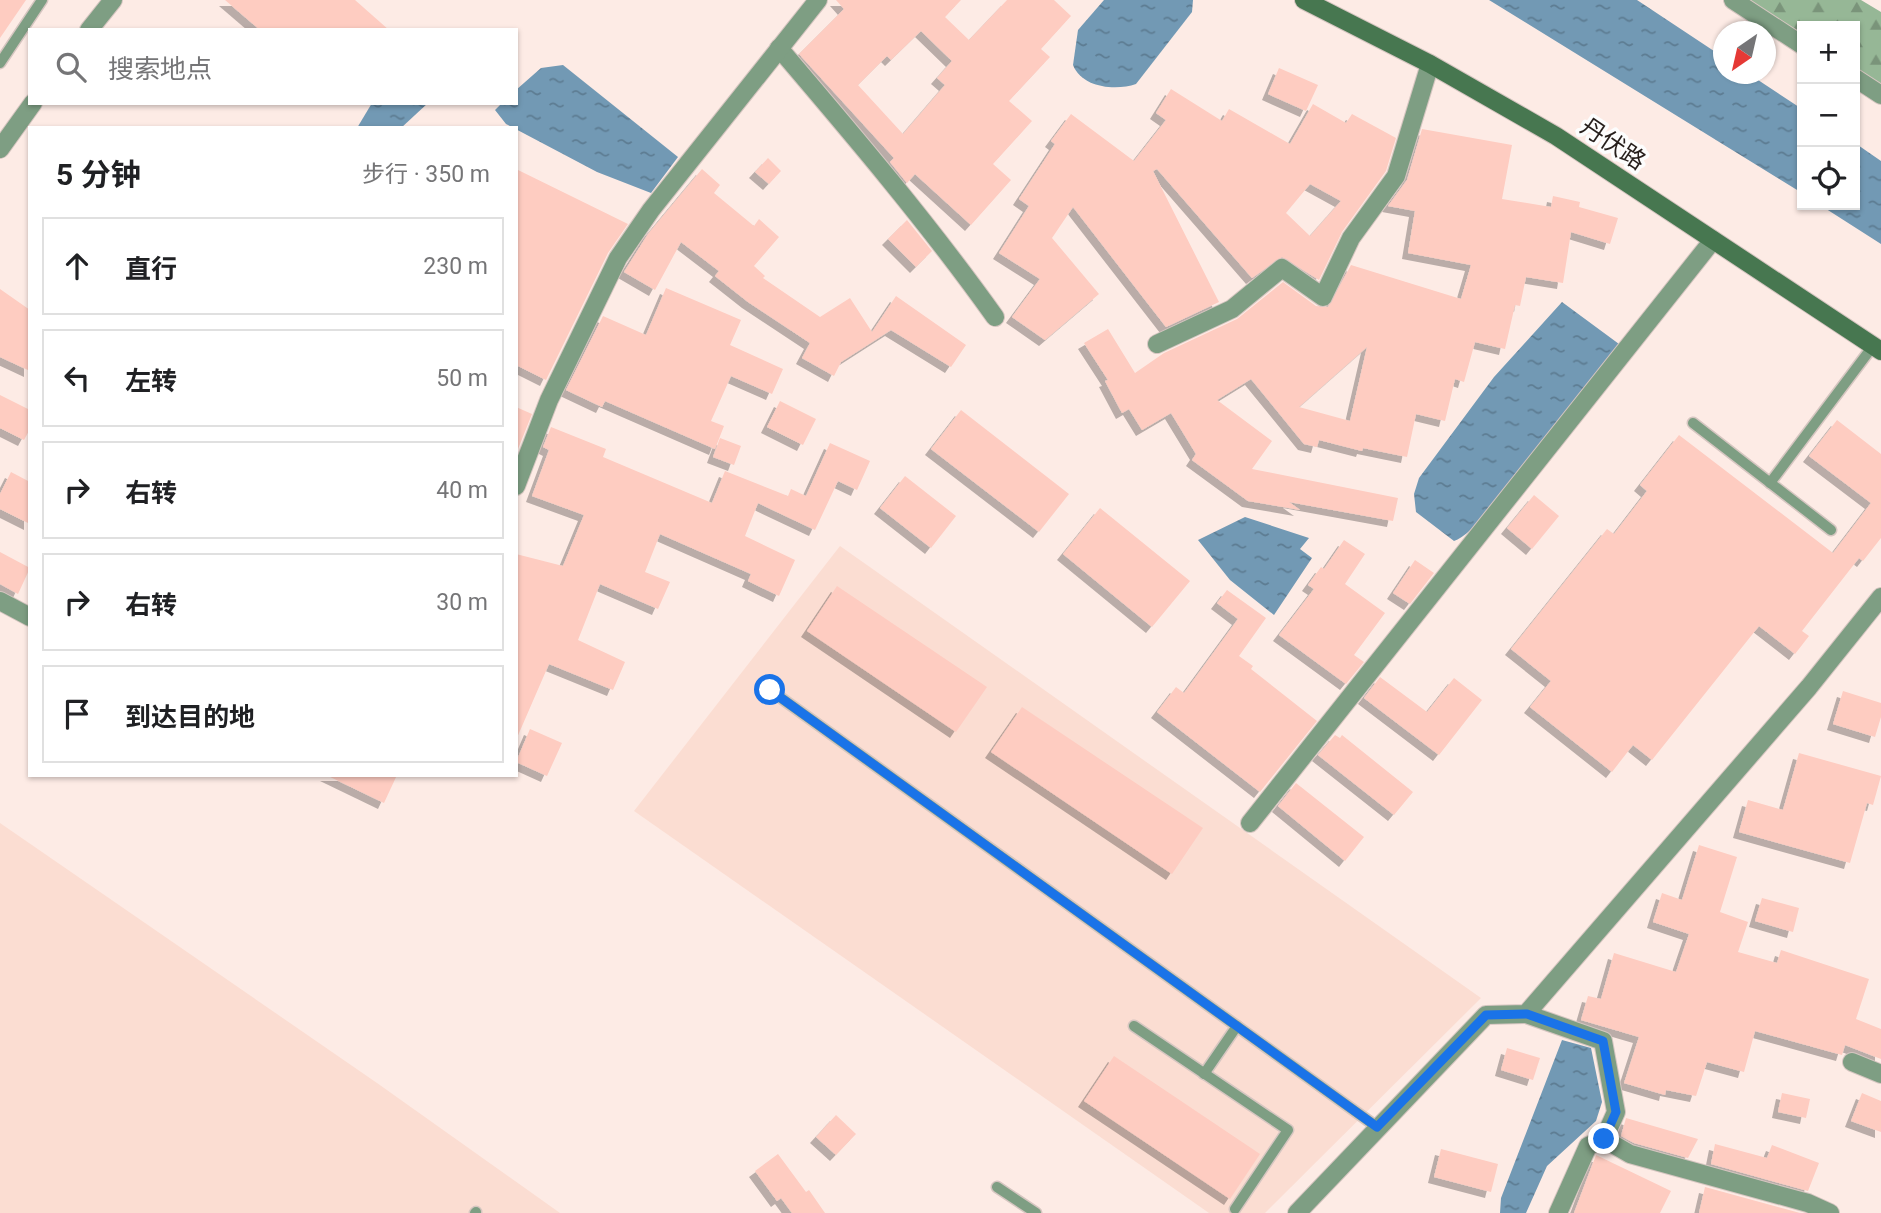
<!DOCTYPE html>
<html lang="zh">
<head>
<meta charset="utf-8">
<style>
  :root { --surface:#fff; --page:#f6f6f6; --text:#202124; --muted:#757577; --line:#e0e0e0 }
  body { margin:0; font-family:Roboto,"Noto Sans SC",sans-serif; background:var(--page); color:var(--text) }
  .controls { position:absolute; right:21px; top:21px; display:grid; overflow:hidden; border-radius:0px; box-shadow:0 2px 5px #0004 }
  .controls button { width:63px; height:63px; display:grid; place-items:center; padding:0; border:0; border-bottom:2px solid var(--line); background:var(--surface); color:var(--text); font:35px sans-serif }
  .compass { position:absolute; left:1713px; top:21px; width:63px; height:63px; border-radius:50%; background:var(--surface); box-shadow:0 2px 5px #0004; rotate:214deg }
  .stop { position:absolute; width:21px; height:21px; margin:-16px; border:5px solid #1a73e8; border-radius:50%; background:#fff }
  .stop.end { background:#1a73e8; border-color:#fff; box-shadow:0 2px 7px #0008 }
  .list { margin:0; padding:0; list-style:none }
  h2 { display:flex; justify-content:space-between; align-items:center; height:91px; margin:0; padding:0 28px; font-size:30px }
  h2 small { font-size:23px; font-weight:400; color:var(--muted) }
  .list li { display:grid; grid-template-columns:46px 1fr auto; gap:21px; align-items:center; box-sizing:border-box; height:98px; margin:0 14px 14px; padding:0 14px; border:2px solid var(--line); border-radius:0px }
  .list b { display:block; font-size:26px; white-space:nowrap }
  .list em { font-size:23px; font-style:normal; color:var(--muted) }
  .icon { flex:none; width:38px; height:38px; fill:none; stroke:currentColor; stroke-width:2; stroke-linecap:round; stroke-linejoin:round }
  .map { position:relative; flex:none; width:1881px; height:1213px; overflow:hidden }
  .search { position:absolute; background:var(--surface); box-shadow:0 2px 5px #0004; left:28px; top:28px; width:490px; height:77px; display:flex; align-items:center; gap:18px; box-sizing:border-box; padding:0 24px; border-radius:0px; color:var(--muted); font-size:26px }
  .panel { position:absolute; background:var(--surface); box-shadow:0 2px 5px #0004; left:28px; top:126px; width:490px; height:651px; border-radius:0px }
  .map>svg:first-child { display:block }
  .built { fill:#fbddd2 }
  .forest { fill:url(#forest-firs) }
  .water { fill:url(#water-ripples) }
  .building { fill:#feccc1; fill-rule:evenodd; filter:url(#shadow) }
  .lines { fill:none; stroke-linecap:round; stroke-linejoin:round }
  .service-casing { stroke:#d6c6c1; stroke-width:13 }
  .minor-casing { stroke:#d6c6c1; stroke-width:20 }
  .secondary-casing { stroke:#d6c6c1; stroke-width:20 }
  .service { stroke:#7e9e83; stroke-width:10 }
  .minor { stroke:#7e9e83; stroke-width:18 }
  .secondary { stroke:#477750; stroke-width:18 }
  .route { stroke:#1a73e8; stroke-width:9 }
  .labels { text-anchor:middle; stroke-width:7; stroke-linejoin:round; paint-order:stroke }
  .street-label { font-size:24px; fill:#261e1b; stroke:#fdfdfd }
</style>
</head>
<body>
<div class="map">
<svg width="1881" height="1213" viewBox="0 0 1881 1213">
  <defs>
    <pattern id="forest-firs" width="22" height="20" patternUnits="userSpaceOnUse" patternTransform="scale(1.75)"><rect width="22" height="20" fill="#96b796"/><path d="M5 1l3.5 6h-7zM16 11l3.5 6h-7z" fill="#7a947a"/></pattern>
    <pattern id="water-ripples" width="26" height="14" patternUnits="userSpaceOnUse" patternTransform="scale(1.75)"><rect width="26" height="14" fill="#7299b4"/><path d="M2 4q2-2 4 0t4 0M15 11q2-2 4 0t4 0" fill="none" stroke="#5d7c92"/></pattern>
    <filter id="shadow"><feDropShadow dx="-6" dy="6" stdDeviation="0" flood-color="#0004"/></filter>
  </defs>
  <rect width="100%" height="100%" fill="#fdebe5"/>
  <g class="built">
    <path d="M840 546 1481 998 1265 1213H1209L634 811Z"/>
    <path d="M0 823 377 1083 560 1213H0Z"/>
  </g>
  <path class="forest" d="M1740 0H1861L1881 12V94L1855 77V26H1802V42Z"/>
  <g class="water">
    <path d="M1104 0H1193L1192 12 1136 84C1116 91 1082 88 1073 65L1078 30Z"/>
    <path d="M1489 0H1637L1723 57 1724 74H1749L1802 109V193Z"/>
    <path d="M563 65 678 157 651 193 597 172 506 124 495 110 502 103H516V90L541 68Z"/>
    <path d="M372 103H428L401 128H357Z"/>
    <path d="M1855 143 1881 161V244L1820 205H1855Z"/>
    <path d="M1562 302 1619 344C1591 381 1489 529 1454 541L1416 512 1414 494 1419 478 1494 377Z"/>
    <path d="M1245 517 1309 538 1300 549 1312 558 1274 615 1230 580 1198 540Z"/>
    <path d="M1562 1040 1591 1048 1602 1102 1596 1121 1547 1166 1526 1213H1500L1501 1198Z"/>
  </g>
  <g class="building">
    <path d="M0 0H26L0 38Z"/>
    <path d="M225 0H355L389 30H260Z"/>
    <path d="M836 0H961L945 17 969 40 1007 0H1054L1071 16 1041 49 1050 57 1009 101 1032 121 993 164 1011 180 971 225 915 174 907 183 890 162 894 158 799 54 844 9ZM921 31 952 61 937 78 945 85 903 134 858 85 887 56 891 60Z"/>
    <path d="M1279 68 1318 85 1306 111 1268 94Z"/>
    <path d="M1171 89 1222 121 1229 109 1290 144 1313 104 1346 123 1352 114 1396 138 1386 171 1342 232 1319 280 1282 257 1252 278 1157 169 1153 171 1219 302 1166 327 1073 207 1052 238 1099 294 1045 340 1012 317 1040 279 999 253 1029 206 1019 199 1055 144 1051 141 1071 114 1134 161 1166 120 1156 113ZM1310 184 1341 201 1310 236 1286 213Z"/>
    <path d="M1422 129 1512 145 1502 199 1551 207 1553 196 1580 202 1579 207 1618 218 1610 244 1571 232 1563 283 1526 277 1520 306 1515 305 1505 349 1475 342 1464 382 1455 379 1445 421 1416 414 1407 457 1363 448 1362 451 1319 440 1317 447 1304 444 1251 379 1217 400 1272 441 1252 469 1398 498 1393 521 1289 502 1300 510 1248 501 1192 460 1196 454 1171 413 1142 430 1129 409 1122 413 1105 381 1108 380 1084 343 1108 329 1135 373 1164 353 1237 319 1283 282 1316 306 1328 307 1351 265 1461 299 1471 265 1408 253 1415 211 1388 206 1407 180ZM1367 347 1350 421 1299 407Z"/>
    <path d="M768 158 781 171 769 184 755 172Z"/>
    <path d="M516 169 628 224 608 253 546 380 516 365Z"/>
    <path d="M702 169 720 185 714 193 754 226 759 219 779 237 754 266 765 276 763 278 820 317 850 298 872 332 896 296 966 345 951 367 891 330 841 362 834 376 802 358 810 343 748 302 715 276 719 271 681 242 655 290 624 272 648 234Z"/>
    <path d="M907 220 932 251 916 267 888 239Z"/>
    <path d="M666 288 741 320 730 345 783 369 772 394 731 376 711 421 724 426 715 449 605 401 602 407 566 390 603 316 646 335Z"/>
    <path d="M0 289 30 310V371L0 357Z"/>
    <path d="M0 395 30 410V429L24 440 0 428Z"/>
    <path d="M780 401 816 419 803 445 767 427Z"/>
    <path d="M516 407 532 414 516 454Z"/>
    <path d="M961 410 1069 494 1039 532 931 449Z"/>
    <path d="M1837 420 1881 454V538L1863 561 1859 558 1802 631 1809 636 1795 654 1759 626 1652 760 1633 745 1612 772 1530 707 1551 681 1511 649 1607 529 1614 534 1647 491 1640 485 1679 435 1833 553 1871 503 1809 456Z"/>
    <path d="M551 427 606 449 603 457 712 503 725 471 788 496 791 489 806 496 830 443 870 461 857 490 838 481 815 530 758 503 745 536 795 560 779 596 748 581 751 574 660 534 645 572 670 582 658 609 600 584 578 640 625 662 613 690 549 664 516 740V554L563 566 584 515 532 496 549 450 543 447Z"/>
    <path d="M720 438 741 446 734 465 713 457Z"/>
    <path d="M11 472 30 482V524L0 509V494Z"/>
    <path d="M905 476 956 516 931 548 880 508Z"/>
    <path d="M1534 495 1559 516 1532 549 1507 528Z"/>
    <path d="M1100 508 1190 581 1152 627 1063 554Z"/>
    <path d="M1344 540 1365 554 1345 584 1385 613 1354 655 1364 662 1346 684 1279 635 1314 589 1308 585 1321 567 1324 569Z"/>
    <path d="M0 552 30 568 18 594 0 584Z"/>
    <path d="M1415 560 1434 573 1410 604 1393 593Z"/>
    <path d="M837 586 987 687 956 732 807 631Z"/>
    <path d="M1227 590 1266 618 1239 656 1253 666 1251 669 1317 721 1260 792 1157 712 1176 687 1184 693 1238 619 1217 603Z"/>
    <path d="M1380 677 1427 712 1454 678 1482 700 1439 755 1364 698Z"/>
    <path d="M1843 691 1881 703V717L1875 737 1833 724Z"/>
    <path d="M1022 707 1203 828 1172 874 991 752Z"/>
    <path d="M530 729 562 743 547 776 516 762Z"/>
    <path d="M1335 735 1340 738 1342 735 1413 792 1394 815 1318 755Z"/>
    <path d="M1799 753 1881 776 1873 805 1867 803 1850 863 1739 832 1748 800 1783 810Z"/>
    <path d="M326 775H397L384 803Z"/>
    <path d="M1296 783 1364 837 1345 861 1278 806Z"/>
    <path d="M1699 845 1737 857 1720 912 1748 922 1738 952 1777 963 1781 950 1869 979 1856 1019 1881 1029V1059L1845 1045 1842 1055 1755 1031 1744 1072 1707 1062 1696 1096 1666 1090 1665 1095 1624 1083 1639 1037 1581 1020 1588 996 1601 999 1614 953 1676 972 1689 934 1653 922 1662 893 1682 900Z"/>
    <path d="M1762 898 1799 908 1793 932 1755 921Z"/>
    <path d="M1507 1048 1540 1058 1533 1080 1501 1070Z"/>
    <path d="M1114 1056 1260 1154 1230 1199 1084 1101Z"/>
    <path d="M1782 1093 1810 1099 1806 1118 1778 1112Z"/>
    <path d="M1862 1093 1881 1101V1132L1851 1121Z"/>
    <path d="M836 1115 856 1134 836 1155 816 1137Z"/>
    <path d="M1626 1118 1698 1139 1688 1158 1634 1143 1621 1136Z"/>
    <path d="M1715 1144 1767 1158 1772 1145 1819 1163 1808 1191 1711 1164Z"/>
    <path d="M1441 1149 1498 1164 1491 1192 1434 1177Z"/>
    <path d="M778 1154 806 1192 809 1190 825 1213H792L781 1198 777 1201 755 1171Z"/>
    <path d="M1596 1155 1671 1191 1660 1213H1574Z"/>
    <path d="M1705 1187 1800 1213H1699Z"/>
  </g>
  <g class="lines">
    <defs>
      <g id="service">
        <path d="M0 63 42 0"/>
        <path d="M1693 423 1831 530"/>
        <path d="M1770 483 1873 346"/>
        <path d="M770 690 1377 1127"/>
        <path d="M1134 1026 1288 1130 1235 1209"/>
        <path d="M1204 1074 1237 1026"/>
        <path d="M997 1187 1036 1213"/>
        <path d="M475 1213 476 1212"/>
      </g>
      <g id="minor">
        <path d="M1733 0 1802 45"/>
        <path d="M89 30 113 0"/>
        <path d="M779 48C854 136 928 223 995 317"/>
        <path d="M1855 78 1881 95"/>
        <path d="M0 149 33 103"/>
        <path d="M1157 344 1232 309 1282 268 1323 297 1351 238 1396 176 1430 64"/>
        <path d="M516 486 549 400 618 258 651 210 818 0"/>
        <path d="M0 601 30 617"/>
        <path d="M1250 823 1713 240"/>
        <path d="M1526 1014 1603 1041 1616 1112 1604 1139 1630 1154 1808 1203 1830 1213"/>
        <path d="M1852 1062 1881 1074"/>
        <path d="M1297 1213 1486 1015 1526 1014 1809 687 1881 597"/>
        <path d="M1558 1213 1588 1146 1604 1139"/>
      </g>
      <path id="secondary" d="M1304 0 1430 64 1556 136 1881 351"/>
    </defs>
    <use href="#service" class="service-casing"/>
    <use href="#minor" class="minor-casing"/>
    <use href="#secondary" class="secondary-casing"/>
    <use href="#service" class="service"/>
    <use href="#minor" class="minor"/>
    <use href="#secondary" class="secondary"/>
  </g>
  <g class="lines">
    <path class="route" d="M770 690 1377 1127 1486 1015 1527 1014 1603 1041 1616 1112 1604 1139"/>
  </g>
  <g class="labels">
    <g class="street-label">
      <text transform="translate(1613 144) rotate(34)" y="8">丹伏路</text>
    </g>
  </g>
</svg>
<div class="controls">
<button>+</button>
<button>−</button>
<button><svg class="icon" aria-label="locate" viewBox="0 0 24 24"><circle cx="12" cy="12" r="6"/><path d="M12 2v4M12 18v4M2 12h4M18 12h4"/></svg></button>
</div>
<svg class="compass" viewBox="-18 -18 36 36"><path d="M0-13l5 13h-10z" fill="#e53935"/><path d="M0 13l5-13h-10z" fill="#757577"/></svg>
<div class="stop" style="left:770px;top:690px"></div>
<div class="stop end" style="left:1604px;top:1139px"></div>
<div class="search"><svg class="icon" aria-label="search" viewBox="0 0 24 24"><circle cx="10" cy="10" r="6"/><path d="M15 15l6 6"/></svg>搜索地点</div>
<section class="panel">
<h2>5 分钟<small>步行 · 350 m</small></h2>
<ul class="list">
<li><svg class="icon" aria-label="ahead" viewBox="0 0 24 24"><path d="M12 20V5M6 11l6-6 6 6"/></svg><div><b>直行</b></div><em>230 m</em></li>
<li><svg class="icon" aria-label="left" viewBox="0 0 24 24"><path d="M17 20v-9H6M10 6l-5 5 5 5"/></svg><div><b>左转</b></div><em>50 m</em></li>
<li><svg class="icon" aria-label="right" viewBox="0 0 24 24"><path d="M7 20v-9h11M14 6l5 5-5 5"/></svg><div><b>右转</b></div><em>40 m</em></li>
<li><svg class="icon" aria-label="right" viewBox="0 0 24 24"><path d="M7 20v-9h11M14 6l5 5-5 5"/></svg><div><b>右转</b></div><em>30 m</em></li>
<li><svg class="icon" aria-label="arrive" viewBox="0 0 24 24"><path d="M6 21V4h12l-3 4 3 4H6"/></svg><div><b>到达目的地</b></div></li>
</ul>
</section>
</div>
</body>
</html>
